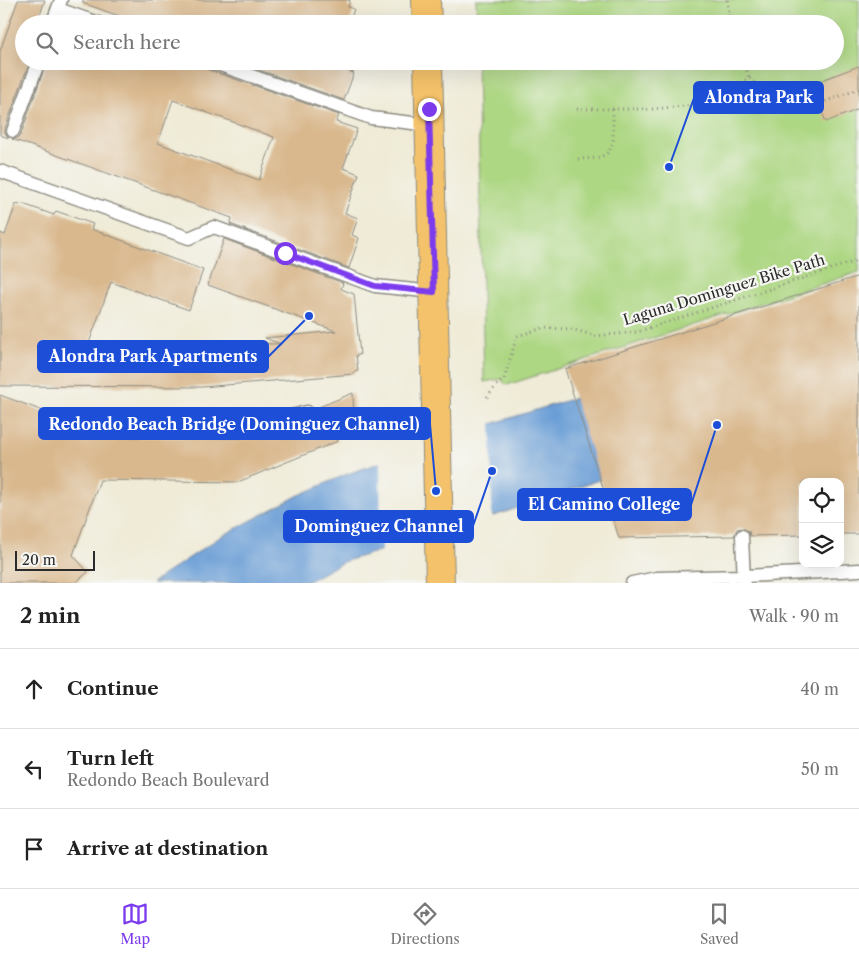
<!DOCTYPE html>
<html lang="en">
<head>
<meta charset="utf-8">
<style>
  :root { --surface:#fff; --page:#f2f2f2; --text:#222; --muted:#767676; --line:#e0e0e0; --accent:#7c3aed }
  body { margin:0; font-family:"Libre Caslon Text",serif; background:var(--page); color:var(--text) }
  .controls { position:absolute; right:15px; bottom:15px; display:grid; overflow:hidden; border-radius:10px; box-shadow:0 5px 20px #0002 }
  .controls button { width:45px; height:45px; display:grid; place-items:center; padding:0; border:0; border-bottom:1px solid var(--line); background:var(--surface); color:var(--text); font:25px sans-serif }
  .scale { position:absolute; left:15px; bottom:12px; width:80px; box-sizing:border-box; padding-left:5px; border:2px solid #2b2b2b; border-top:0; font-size:14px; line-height:18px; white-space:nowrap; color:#2b2b2b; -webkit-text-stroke:4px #f6f6f2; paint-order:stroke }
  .stop { position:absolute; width:15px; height:15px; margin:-11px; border:4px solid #7c3aed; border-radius:50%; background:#fff }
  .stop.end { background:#7c3aed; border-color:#fff; box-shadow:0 1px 5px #0008 }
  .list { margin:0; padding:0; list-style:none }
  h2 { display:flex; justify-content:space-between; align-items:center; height:65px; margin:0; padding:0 20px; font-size:21px }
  h2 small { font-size:16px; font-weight:400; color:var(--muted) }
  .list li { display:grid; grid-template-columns:32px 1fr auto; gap:15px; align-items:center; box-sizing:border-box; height:80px; padding:0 20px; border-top:1px solid var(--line) }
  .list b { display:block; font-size:19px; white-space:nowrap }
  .list p { margin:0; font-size:16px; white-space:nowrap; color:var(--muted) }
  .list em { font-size:16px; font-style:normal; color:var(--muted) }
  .icon { flex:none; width:28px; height:28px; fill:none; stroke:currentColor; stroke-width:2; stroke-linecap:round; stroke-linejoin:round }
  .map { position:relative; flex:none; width:859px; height:583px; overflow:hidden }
  .search { position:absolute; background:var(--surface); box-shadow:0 5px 20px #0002; left:15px; right:15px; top:15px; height:55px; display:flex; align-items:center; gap:12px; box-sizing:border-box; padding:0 18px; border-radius:28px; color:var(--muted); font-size:19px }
  .sheet { height:305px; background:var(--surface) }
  nav { display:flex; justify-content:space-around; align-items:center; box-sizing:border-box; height:70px; border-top:1px solid var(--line); background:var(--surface); font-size:14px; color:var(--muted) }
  nav a { display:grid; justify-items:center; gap:2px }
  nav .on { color:var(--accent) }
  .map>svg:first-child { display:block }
  .green { fill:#add783; stroke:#6c8157 }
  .water { fill:#6b9ed6; stroke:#4b6480 }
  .pier { fill:#efebd7 }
  .building { fill:#d9b88d; fill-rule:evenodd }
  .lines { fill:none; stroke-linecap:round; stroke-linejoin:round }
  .lane-casing { stroke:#8d8b81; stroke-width:15 }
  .primary-casing { stroke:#8d8b81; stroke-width:30 }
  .path { stroke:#8d8b81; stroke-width:3; stroke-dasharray:1 4; stroke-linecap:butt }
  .lane { stroke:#fff; stroke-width:12 }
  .primary { stroke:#f4c26a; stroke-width:28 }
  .route { stroke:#7c3aed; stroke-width:6 }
  .labels { text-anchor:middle; stroke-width:4.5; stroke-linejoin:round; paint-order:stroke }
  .street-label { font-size:15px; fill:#2b2b2b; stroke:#f6f6f2 }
  .leader { fill:none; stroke:#1d4ed8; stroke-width:2 }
  .callout-dot { fill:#1d4ed8; stroke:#f6f6f2; stroke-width:2 }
  .callout { fill:#1d4ed8; stroke:#1d4ed8; stroke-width:2 }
  .callout-label { font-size:16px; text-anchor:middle; font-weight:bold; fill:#fff }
</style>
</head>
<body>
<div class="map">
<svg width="859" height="583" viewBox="0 0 859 583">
  <rect width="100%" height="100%" fill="#f6f6f2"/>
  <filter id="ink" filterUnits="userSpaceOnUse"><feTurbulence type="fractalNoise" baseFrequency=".02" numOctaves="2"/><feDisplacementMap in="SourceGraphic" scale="10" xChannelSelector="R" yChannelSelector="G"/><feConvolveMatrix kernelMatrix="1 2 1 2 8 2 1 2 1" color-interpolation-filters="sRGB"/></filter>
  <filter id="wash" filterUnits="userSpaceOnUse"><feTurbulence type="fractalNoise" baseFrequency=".0096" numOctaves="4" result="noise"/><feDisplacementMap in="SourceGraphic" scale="20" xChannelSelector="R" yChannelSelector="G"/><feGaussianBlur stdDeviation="1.12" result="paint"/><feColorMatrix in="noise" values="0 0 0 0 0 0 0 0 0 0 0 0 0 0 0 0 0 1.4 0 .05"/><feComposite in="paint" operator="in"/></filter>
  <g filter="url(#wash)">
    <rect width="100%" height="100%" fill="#efebd7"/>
    <path class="green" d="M476 0H859V272L507 385 500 379 484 382 477 61H835V24H477Z"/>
    <path class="water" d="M617 385 622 472 497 515 343 562 305 583H152L220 537 297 496 347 474 497 422Z"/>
    <path class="pier" d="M491 422 492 520 381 553 380 460Z"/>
    <g id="blocks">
      <g class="building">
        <path d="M18 0H45L37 24H24L23 61H30L5 128V133L9 138 0 135V51Z"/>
        <path d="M83 0H350L348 7 354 9 349 24H141L83 3Z"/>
        <path d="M47 61H201L203 66 206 69 339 115 336 122 357 129 343 168 359 174 345 213 358 218 352 235 359 238 349 268 230 224 232 218 12 139 18 138 21 134ZM173 100 274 137 259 180 158 143Z"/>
        <path d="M234 61H350L347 71 354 73 344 100Z"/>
        <path d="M859 66V109L826 122 811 84Z"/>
        <path d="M20 203 54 215 56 211 93 224 91 229 203 270 189 310 111 282 89 343H177L176 346 204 343 281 344 265 338 336 331 208 285 224 239 343 283 341 289 354 294 360 355H356L358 371 354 372V374L202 387 0 386V233L5 235 16 204 19 205Z"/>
        <path d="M859 276V534H840V482H803V535L750 536 749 531 742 528 737 529 734 536 619 538 565 369Z"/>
        <path d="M353 393 354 432 337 438 338 441 238 482 100 480 73 555 88 572 75 583H0V395L65 419 59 436 240 438 256 432 309 420 315 415 314 409Z"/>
      </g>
    </g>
  </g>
  <g filter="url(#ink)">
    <use href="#blocks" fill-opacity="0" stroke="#8d8b81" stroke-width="1"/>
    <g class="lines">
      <defs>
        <g id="lane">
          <path d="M58 9 101 24"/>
          <path d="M52 24 61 0"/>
          <path d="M209 61 371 118 429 125"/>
          <path d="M13 131 39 61"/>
          <path d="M0 171 189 238 214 227 375 286 434 292"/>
          <path d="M71 428 260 424 307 412"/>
          <path d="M742 536 744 583"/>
          <path d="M632 583 657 578 744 576 859 570"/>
        </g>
        <g id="primary">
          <path d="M426 0 427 24"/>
          <path d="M428 61 440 583"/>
        </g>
      </defs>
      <use href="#lane" class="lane-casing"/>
      <use href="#primary" class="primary-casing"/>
      <g class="path">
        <path d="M727 0 731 24"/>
        <path d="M744 61 749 78"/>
        <path d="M577 109H653L705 104 749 78 777 101 813 106 859 89"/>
        <path d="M578 159 599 158 609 152 613 140V109"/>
        <path d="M487 397 497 385 504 379 517 336 543 328 571 329 596 336 637 332 859 260"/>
      </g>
      <use href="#lane" class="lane"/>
      <use href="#primary" class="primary"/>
    </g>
  </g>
  <g class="lines" filter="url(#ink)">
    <path class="route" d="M285 253 375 286 434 292 429 109"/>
  </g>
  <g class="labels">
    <g class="street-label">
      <text transform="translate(724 290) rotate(-17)" y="5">Laguna Dominguez Bike Path</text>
    </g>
  </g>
  <path class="leader" d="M669 167L694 98M309 316L268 357M436 491L430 424M717 425L691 505M492 471L473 526"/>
  <g class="callout-dot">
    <circle cx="669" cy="167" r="5"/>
    <circle cx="309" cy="316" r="5"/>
    <circle cx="436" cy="491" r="5"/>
    <circle cx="717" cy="425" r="5"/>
    <circle cx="492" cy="471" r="5"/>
  </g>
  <g class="callout">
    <rect x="694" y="82" width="129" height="31" rx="5"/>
    <rect x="38" y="341" width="230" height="31" rx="5"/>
    <rect x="39" y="408" width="391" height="31" rx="5"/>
    <rect x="518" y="489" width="173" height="31" rx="5"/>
    <rect x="284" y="511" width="189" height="31" rx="5"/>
  </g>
  <g class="callout-label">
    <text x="759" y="103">Alondra Park</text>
    <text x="153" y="362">Alondra Park Apartments</text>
    <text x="234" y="430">Redondo Beach Bridge (Dominguez Channel)</text>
    <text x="604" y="510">El Camino College</text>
    <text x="379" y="532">Dominguez Channel</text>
  </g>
</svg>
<div class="controls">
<button><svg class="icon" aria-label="locate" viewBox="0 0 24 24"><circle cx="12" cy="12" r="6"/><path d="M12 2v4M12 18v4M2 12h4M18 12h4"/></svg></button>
<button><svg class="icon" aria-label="layers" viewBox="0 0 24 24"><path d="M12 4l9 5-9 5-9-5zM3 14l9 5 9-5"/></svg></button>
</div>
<div class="scale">20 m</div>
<div class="stop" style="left:285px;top:253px"></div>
<div class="stop end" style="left:429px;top:109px"></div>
<div class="search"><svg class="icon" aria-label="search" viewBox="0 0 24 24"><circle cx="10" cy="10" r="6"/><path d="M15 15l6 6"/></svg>Search here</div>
</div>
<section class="sheet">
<h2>2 min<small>Walk · 90 m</small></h2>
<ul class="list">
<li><svg class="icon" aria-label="ahead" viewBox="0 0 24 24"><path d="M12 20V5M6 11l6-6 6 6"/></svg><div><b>Continue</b></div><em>40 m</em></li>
<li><svg class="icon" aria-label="left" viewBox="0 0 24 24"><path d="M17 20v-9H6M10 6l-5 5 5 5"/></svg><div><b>Turn left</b><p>Redondo Beach Boulevard</p></div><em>50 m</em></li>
<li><svg class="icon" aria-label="arrive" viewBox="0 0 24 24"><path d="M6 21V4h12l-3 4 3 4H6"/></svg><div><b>Arrive at destination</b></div></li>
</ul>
</section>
<nav>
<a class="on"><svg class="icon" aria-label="map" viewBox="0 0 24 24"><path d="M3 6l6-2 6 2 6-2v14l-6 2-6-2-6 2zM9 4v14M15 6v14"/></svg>Map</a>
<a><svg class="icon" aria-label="directions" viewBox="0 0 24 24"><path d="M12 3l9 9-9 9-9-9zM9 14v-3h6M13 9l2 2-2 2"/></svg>Directions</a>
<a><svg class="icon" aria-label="saved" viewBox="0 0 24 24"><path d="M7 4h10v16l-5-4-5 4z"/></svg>Saved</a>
</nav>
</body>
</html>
